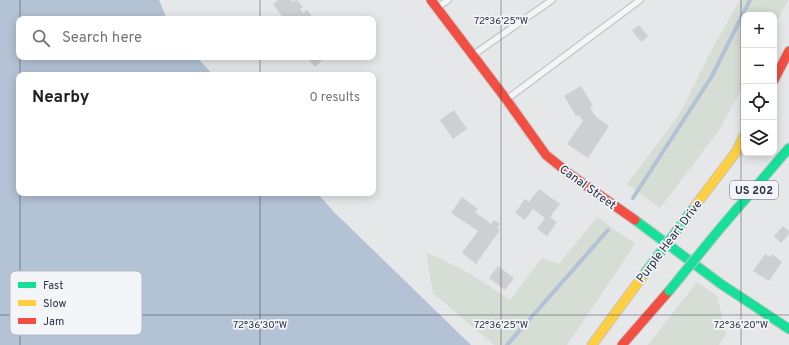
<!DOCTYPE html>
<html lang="en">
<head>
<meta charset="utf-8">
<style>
  :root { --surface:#fff; --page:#f6f6f6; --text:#202124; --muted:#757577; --line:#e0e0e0 }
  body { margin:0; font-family:Overpass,sans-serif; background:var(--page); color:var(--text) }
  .controls { position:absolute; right:12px; top:12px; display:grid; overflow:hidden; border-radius:8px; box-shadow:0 2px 10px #0003 }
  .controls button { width:36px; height:36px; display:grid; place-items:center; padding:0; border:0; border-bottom:1px solid var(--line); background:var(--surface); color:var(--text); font:20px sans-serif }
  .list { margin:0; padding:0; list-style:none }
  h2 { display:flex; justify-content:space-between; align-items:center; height:52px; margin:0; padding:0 16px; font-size:17px }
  h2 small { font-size:13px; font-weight:400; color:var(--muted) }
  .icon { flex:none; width:22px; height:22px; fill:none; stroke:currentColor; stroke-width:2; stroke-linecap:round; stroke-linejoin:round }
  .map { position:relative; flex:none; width:789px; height:345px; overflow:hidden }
  .search { position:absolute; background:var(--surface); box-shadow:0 2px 10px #0003; left:16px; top:16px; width:360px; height:44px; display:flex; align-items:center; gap:10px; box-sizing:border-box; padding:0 14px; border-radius:8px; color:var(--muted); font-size:15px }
  .panel { position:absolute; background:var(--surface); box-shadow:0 2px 10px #0003; left:16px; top:72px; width:360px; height:124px; border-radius:8px }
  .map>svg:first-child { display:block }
  .green { fill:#d5ddd5 }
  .water { fill:#b3c2d4 }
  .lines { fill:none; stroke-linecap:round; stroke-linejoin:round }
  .stream { stroke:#b3c2d4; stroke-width:4 }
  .building { fill:#cdcfd2 }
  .lane-casing { stroke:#c3c5c7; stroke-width:8 }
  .fast-casing { stroke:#c3c5c7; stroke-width:11 }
  .slow-casing { stroke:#c3c5c7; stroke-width:11 }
  .jam-casing { stroke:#c3c5c7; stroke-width:11 }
  .lane { stroke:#f4f5f6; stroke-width:5.5 }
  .fast { stroke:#16e098; stroke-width:9 }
  .slow { stroke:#ffcf43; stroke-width:9 }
  .jam { stroke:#f24e42; stroke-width:9 }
  .fast-bridge-casing { stroke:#c1c4c7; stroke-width:11; stroke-linecap:butt }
  .fast-bridge { stroke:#16e098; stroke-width:9 }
  .ticks { fill:none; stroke:#2b3344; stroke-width:1; stroke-opacity:0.45 }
  .labels { text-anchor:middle; stroke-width:3.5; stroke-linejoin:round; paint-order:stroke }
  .shield { fill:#f3f5f8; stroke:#676d7a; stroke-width:1 }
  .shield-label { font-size:11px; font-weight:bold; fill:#2b3344 }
  .street-label { font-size:12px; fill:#2b3344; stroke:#f3f5f8 }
  .key { fill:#f3f5f8; stroke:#b7bbc2; stroke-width:1 }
  .key-label { font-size:11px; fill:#2b3344 }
  .ticks-label { font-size:10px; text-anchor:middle; fill:#2b3344; stroke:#f3f5f8; stroke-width:3.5; stroke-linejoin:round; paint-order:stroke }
</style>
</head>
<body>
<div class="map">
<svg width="789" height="345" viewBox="0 0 789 345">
  <rect width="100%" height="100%" fill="#e5e7e9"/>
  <g class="green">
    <path d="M740 0H788L774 26V15H744V84L720 129 660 208 627 184 679 115 711 51Z"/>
    <path d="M597 217 635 244 567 345H494L433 293 426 252 469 273 510 300 542 258 559 264Z"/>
    <path d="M697 282 717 296 726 334 719 345H648Z"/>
  </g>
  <path class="water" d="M0 0H159L167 19H19V57H197L213 75H19V193H317L334 212 471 345H0Z"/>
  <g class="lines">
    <g class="stream">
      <path d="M633 198 712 76 750 0"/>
      <path d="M507 345 608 230"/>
    </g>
  </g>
  <g class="building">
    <path d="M279 0H291L292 2 297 0 303 7 300 9 303 13 307 10 314 19H284L273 4Z"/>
    <path d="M639 25 648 36 641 42 632 30Z"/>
    <path d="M314 57H318L322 61 315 67 309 61Z"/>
    <path d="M581 86 593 106 590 108 596 117 609 126 588 158 567 144 583 121 579 115 576 116 564 96Z"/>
    <path d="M454 110 467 129 453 139 440 120Z"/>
    <path d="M539 189 560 204 550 217 557 222 547 236 537 229 545 218 533 209 525 220 515 213 525 199 529 202Z"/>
    <path d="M462 197 478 209 475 212 491 224 494 220 500 224 497 227 500 230 476 264 462 253 478 231 451 213Z"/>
    <path d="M783 226 789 231V234L781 243 774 236Z"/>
    <path d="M765 254 770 257 772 254 782 262 769 281 753 271Z"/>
    <path d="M498 266 514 278 505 290 489 278Z"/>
  </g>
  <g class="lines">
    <defs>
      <g id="lane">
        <path d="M437 8 448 0"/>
        <path d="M473 55 552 0"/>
        <path d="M507 99 640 0"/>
      </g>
      <g id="fast">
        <path d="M635 220 721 284 789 329"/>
        <path d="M718 231 789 148"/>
      </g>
      <g id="slow">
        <path d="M692 210 736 152 744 136"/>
        <path d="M592 345 645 273"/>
      </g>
      <g id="jam">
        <path d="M431 0 506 99 546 155 571 175 635 220"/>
        <path d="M774 80 789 51"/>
        <path d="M622 345 669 291"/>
      </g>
    </defs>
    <use href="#lane" class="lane-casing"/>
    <use href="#fast" class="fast-casing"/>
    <use href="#slow" class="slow-casing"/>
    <use href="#jam" class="jam-casing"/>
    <use href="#lane" class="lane"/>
    <use href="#fast" class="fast"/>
    <use href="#slow" class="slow"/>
    <use href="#jam" class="jam"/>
    <defs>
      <g id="fast-bridge">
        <path d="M645 273 692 210"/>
        <path d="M669 291 718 231"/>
      </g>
    </defs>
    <use href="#fast-bridge" class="fast-bridge-casing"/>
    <use href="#fast-bridge" class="fast-bridge"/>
  </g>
  <path class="ticks" d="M20 0V19M260 0V19M501 0V345M741 0V345M20 57V75M260 57V75M20 193V345M260 193V345M0 315H789"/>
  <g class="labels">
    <rect class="shield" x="730" y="181" width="48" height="18" rx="3"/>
    <g class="shield-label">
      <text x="754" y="194">US 202</text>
    </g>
    <g class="street-label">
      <text transform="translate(588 187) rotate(36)" y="4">Canal Street</text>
      <text transform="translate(669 241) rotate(-53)" y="4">Purple Heart Drive</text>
    </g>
  </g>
  <rect x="10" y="271" width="132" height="64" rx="6" class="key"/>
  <rect x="18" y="282" width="18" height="6" fill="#16e098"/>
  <rect x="18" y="300" width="18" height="6" fill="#ffcf43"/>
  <rect x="18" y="318" width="18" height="6" fill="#f24e42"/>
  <g class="key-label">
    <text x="43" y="289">Fast</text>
    <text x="43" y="307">Slow</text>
    <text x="43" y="325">Jam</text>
  </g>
  <g class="ticks-label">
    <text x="501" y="24">72°36'25"W</text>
    <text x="260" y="328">72°36'30"W</text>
    <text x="501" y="328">72°36'25"W</text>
    <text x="741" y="328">72°36'20"W</text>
  </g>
</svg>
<div class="controls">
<button>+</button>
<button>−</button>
<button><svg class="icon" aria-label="locate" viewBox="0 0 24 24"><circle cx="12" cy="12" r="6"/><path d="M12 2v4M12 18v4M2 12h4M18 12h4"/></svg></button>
<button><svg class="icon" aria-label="layers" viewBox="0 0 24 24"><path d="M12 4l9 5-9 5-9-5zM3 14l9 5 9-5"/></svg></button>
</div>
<div class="search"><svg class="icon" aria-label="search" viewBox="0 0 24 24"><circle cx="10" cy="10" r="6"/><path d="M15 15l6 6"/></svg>Search here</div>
<section class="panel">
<h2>Nearby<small>0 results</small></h2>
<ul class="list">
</ul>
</section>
</div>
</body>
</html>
